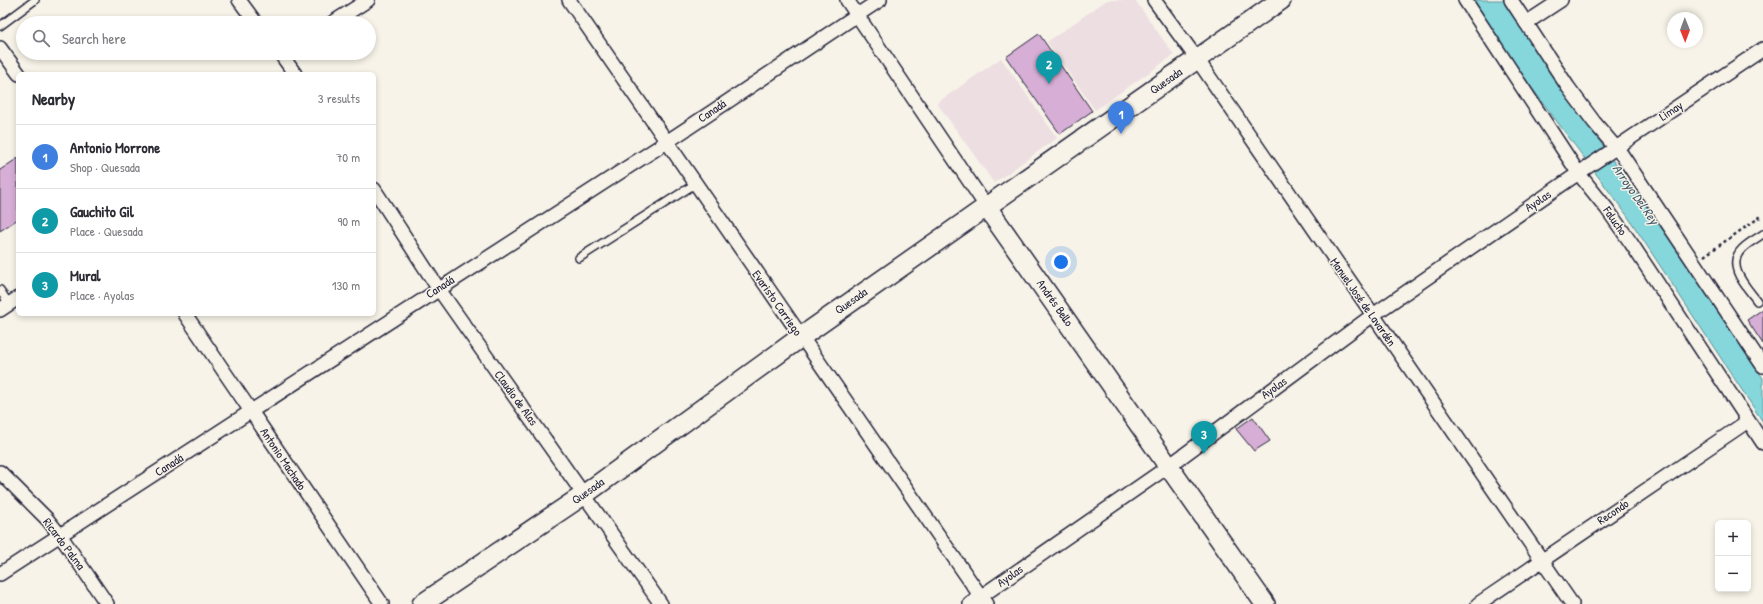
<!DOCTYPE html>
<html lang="en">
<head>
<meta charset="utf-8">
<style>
  :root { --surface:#fff; --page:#f7f7f7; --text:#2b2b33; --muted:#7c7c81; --line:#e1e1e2; --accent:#22223b }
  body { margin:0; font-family:"Patrick Hand",sans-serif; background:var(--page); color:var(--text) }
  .controls { position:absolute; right:12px; bottom:12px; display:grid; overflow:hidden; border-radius:6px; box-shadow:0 2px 6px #0003 }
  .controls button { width:36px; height:36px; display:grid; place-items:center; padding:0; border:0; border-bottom:1px solid var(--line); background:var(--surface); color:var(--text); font:20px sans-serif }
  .compass { position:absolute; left:1667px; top:12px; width:36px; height:36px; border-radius:50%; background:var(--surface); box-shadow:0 2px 6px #0003; rotate:179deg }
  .you { position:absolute; left:1061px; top:262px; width:14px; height:14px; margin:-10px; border:3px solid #fff; border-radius:50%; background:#1a73e8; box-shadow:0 0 0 6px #1a73e833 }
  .badge { display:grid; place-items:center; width:26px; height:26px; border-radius:50%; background:var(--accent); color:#fff; font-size:13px; font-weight:700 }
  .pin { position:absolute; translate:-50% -33px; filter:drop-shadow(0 1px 2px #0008) }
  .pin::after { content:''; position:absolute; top:21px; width:14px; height:12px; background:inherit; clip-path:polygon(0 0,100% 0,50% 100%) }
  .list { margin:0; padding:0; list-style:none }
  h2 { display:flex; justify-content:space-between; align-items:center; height:52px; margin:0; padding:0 16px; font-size:17px }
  h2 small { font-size:13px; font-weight:400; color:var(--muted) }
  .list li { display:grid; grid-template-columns:26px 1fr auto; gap:12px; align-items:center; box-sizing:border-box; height:64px; padding:0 16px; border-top:1px solid var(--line) }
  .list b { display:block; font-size:15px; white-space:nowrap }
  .list p { margin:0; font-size:13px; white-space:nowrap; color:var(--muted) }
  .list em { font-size:13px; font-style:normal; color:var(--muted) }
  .icon { flex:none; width:22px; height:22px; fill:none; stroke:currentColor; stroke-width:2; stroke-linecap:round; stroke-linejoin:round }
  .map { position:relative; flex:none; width:1763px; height:604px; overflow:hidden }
  .search { position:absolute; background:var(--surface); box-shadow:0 2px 6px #0003; left:16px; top:16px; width:360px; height:44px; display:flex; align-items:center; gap:10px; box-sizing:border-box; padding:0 14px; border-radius:22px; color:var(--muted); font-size:15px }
  .panel { position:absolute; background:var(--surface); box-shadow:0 2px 6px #0003; left:16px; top:72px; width:360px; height:244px; border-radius:6px }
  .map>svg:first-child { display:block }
  .built { fill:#eddee2 }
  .water { fill:#85d7db; stroke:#5d8f9b }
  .building { fill:#d7aed5; stroke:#22223b }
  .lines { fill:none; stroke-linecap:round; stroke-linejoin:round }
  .lane-casing { stroke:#22223b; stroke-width:10 }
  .street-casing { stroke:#22223b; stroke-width:16 }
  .secondary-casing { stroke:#22223b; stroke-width:22 }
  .path { stroke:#22223b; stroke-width:2.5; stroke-dasharray:3 3; stroke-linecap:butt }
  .lane { stroke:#f7f3e8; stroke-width:7 }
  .street { stroke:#f7f3e8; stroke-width:13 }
  .secondary { stroke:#f7f3e8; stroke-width:19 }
  .labels { text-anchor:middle; stroke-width:3; stroke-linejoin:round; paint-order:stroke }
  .street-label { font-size:12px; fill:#22223b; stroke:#f7f3e8 }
  .water-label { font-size:13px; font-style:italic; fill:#40586b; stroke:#f7f3e8 }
</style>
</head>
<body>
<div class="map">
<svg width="1763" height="604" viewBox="0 0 1763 604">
  <rect width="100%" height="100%" fill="#f7f3e8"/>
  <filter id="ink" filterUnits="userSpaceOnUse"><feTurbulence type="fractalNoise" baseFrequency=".025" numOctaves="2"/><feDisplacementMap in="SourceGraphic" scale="8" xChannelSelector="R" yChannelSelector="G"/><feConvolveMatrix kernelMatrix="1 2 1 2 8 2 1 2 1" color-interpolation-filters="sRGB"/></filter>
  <g filter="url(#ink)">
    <g class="built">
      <path d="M1107 0H1135L1174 55 1095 110 1047 42Z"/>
      <path d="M1001 58 1057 138 994 183 937 103Z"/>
    </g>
    <path class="water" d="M1472 0H1504L1624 177 1652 214 1763 378V422L1626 214 1514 64Z"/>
    <g class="building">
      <path d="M1039 34 1092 111 1060 134 1006 57Z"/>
      <path d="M18 158V219L0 231V170Z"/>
      <path d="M1763 309V344L1747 320Z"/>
      <path d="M1253 417 1270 441 1254 451 1236 429Z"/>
    </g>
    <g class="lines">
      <defs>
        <g id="lane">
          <path d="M0 26 35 0"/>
          <path d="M579 258 695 184"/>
          <path d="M0 290 9 304"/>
          <path d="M1757 301C1747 287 1725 266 1742 249 1748 243 1756 239 1763 234"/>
        </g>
        <g id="street">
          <path d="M239 0 256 23"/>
          <path d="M569 0 986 604"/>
          <path d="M847 0 986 206"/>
          <path d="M1154 0 1197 59 1572 604"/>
          <path d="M1465 0 1579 174 1607 209 1631 243 1763 443"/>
          <path d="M1511 0 1568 87 1594 122 1622 155 1763 366"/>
          <path d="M332 23 368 0"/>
          <path d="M1526 23 1561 0"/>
          <path d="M0 48 19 74"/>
          <path d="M280 53 295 74"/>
          <path d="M374 189 438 288 661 604"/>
          <path d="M0 310 18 298"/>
          <path d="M185 314 382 604"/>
          <path d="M0 472 47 519 60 535 107 604"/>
          <path d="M0 574C221 431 443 287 665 143 737 96 808 47 880 0"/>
          <path d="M970 604 1169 466 1373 315 1583 170 1763 49"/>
          <path d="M1478 604 1748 421"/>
        </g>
        <g id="secondary">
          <path d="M986 206 1265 604"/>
          <path d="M422 604 585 494 801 337 1281 0"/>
        </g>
      </defs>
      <use href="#lane" class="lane-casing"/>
      <use href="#street" class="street-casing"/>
      <use href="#secondary" class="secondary-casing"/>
      <path class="path" d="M1704 256 1763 215"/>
      <use href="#lane" class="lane"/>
      <use href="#street" class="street"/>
      <use href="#secondary" class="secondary"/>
    </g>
  </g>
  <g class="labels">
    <g class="street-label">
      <text transform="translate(1166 81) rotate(-35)" y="4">Quesada</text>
      <text transform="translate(712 111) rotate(-34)" y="4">Canadá</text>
      <text transform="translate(1671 111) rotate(-34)" y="4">Limay</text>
      <text transform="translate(1538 201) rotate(-34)" y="4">Ayolas</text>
      <text transform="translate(1615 221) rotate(55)" y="4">Falucho</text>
      <text transform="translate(440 287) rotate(-33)" y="4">Canadá</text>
      <text transform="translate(851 301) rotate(-35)" y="4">Quesada</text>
      <text transform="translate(1363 302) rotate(55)" y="4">Manuel José de Lavardén</text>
      <text transform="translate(777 303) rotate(55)" y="4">Evaristo Carriego</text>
      <text transform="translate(1055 303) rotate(55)" y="4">Andrés Bello</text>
      <text transform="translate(1274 388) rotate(-36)" y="4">Ayolas</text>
      <text transform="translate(516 398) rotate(54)" y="4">Claudio de Alas</text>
      <text transform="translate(283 459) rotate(56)" y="4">Antonio Machado</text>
      <text transform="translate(169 465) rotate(-33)" y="4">Canadá</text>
      <text transform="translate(588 491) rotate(-35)" y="4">Quesada</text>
      <text transform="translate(1613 512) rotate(-34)" y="4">Recondo</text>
      <text transform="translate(64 544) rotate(53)" y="4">Ricardo Palma</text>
      <text transform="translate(1010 576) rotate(-35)" y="4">Ayolas</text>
    </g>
    <g class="water-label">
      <text transform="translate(1636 194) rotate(55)" y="5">Arroyo Del Rey</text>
    </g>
  </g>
</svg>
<div class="controls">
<button>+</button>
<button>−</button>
</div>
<svg class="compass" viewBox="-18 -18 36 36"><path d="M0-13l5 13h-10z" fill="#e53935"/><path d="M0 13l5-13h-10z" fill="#7c7c81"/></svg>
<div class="you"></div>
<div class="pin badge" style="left:1121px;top:134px;background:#3f7fe0">1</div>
<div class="pin badge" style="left:1049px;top:84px;background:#0f9aa8">2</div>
<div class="pin badge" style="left:1204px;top:454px;background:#0f9aa8">3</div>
<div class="search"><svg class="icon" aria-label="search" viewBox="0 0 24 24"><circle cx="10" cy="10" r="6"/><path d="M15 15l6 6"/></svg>Search here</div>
<section class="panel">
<h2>Nearby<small>3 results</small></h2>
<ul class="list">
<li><span class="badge" style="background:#3f7fe0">1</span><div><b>Antonio Morrone</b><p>Shop · Quesada</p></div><em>70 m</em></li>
<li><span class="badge" style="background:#0f9aa8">2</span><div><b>Gauchito Gil</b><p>Place · Quesada</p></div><em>90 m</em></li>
<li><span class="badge" style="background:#0f9aa8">3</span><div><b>Mural</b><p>Place · Ayolas</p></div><em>130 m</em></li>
</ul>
</section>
</div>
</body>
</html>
